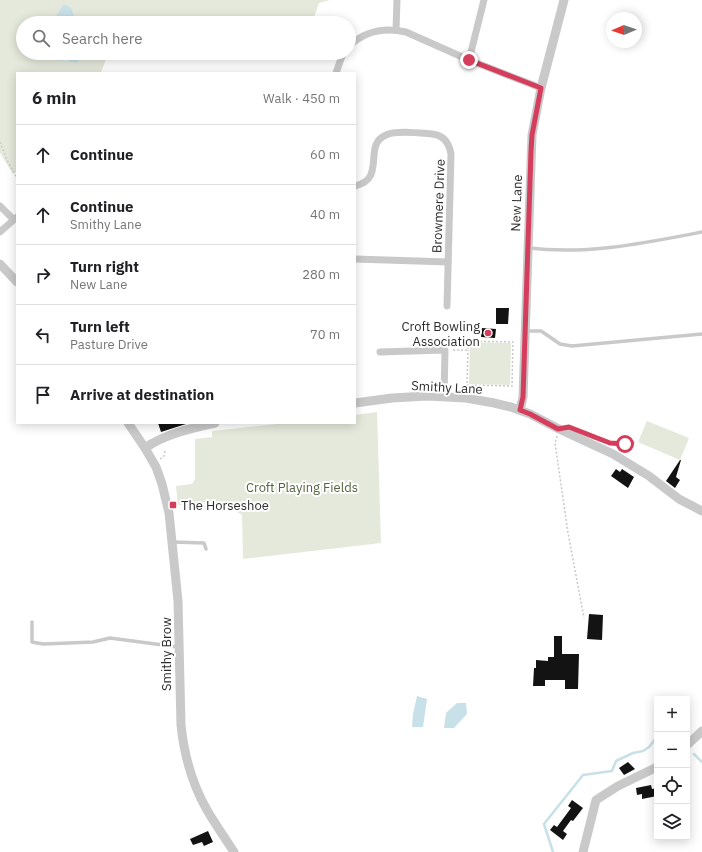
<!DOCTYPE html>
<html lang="en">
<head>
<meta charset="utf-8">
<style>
  :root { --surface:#fff; --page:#f6f6f6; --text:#202124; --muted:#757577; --line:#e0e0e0 }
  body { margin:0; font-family:"IBM Plex Sans",sans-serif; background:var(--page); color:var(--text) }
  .controls { position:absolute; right:12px; bottom:12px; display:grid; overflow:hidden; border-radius:0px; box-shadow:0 2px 10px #0003 }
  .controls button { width:36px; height:36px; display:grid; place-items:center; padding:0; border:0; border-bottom:1px solid var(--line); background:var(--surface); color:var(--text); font:20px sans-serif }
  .compass { position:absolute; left:606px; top:12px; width:36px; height:36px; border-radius:50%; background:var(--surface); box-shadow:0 2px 10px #0003; rotate:268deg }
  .stop { position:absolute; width:12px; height:12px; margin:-9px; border:3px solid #d53d5c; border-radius:50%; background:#fff }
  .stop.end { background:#d53d5c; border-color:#fff; box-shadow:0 1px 4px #0008 }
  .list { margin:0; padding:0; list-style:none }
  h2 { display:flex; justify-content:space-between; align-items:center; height:52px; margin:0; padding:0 16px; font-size:17px }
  h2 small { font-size:13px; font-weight:400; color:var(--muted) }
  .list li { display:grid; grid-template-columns:26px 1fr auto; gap:12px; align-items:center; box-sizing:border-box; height:60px; padding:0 16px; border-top:1px solid var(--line) }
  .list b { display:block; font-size:15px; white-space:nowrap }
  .list p { margin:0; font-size:13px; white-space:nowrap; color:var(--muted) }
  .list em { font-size:13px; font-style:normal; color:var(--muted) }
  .icon { flex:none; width:22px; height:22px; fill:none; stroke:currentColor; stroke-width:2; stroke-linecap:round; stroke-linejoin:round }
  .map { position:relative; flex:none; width:702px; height:852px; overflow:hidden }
  .search { position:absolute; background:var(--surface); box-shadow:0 2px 10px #0003; left:16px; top:16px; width:340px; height:44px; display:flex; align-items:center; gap:10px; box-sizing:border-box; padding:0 14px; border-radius:22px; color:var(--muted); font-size:15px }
  .panel { position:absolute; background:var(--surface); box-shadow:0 2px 10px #0003; left:16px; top:72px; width:340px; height:352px; border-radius:0px }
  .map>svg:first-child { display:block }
  .green { fill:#e4e9db }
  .water { fill:#c8e0e7 }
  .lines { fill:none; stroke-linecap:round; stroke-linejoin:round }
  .stream { stroke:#c8e0e7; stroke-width:2.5 }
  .building { fill:#131313 }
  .path { stroke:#c9c9c9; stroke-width:1.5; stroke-dasharray:2 2; stroke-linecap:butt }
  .service { stroke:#c9c9c9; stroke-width:3.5 }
  .minor { stroke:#c9c9c9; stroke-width:7 }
  .tertiary { stroke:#c9c9c9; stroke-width:9 }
  .route { stroke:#d53d5c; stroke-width:5 }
  .poi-dot { fill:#d53d5c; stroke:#fff; stroke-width:1.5 }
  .labels { text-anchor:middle; stroke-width:4; stroke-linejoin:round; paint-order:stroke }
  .street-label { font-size:13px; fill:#2c2c2c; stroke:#fff }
  .poi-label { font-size:13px; fill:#2c2c2c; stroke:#fff; text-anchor:end }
  .park-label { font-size:13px; fill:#55643e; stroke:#fff }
</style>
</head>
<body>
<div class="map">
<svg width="702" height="852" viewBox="0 0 702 852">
  <rect width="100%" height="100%" fill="#fff"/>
  <g class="green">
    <path d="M0 0H330L319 3 312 23H77L76 18 63 5 55 19 52 20H37L28 23H23V53H51L59 61H79L82 53H108L101 73H17V171L13 174 0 153Z"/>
    <path d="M251 53H303L301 60Z"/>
    <path d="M470 342 511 343 510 385 469 384Z"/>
    <path d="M377 412 381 543 243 559 242 515 230 508 215 501 178 505 176 486 192 484 195 479V439L212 437V431L285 423H355V415Z"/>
    <path d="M647 421 689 438 680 460 638 442Z"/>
  </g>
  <g class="water">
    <path d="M63 5H66L71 8 77 23H28L32 20H52L55 18Z"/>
    <path d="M51 53H82C79 63 78 64 69 61 66 60 62 61 59 61Z"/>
    <path d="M417 696 427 699 423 727H412L413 714Z"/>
    <path d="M457 703H466L467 714 454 728H444L446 713Z"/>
  </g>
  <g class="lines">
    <g class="stream">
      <path d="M694 754 702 762"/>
      <path d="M553 852 544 824 583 775 612 771 616 761 633 753 643 751 649 747 657 737"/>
    </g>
  </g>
  <g class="building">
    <path d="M496 308H509L508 324H496Z"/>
    <path d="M482 328 496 329 495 338 481 337Z"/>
    <path d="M158 423H186V424L161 432Z"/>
    <path d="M680 460H681L676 477 680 480 675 488 666 481Z"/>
    <path d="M616 469 620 472 622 469 634 477 628 488 611 476Z"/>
    <path d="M589 614 603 615 602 640 587 639Z"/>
    <path d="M554 636H562V654H579L578 689H565V680H545V686H533L534 668H536V660L548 661V657H554Z"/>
    <path d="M628 762 635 769 624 775 619 768Z"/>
    <path d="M651 785 652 789 657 788V796L642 799V794L637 795 636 788Z"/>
    <path d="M572 800 583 808 573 821 571 820 563 831 567 834 563 840 550 830 554 825 557 827 571 808 568 806Z"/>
    <path d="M208 831 213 842 204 846 202 842 193 845 190 839Z"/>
  </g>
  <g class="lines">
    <g class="path">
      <path d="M0 142 7 160 17 178"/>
      <path d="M453 350H468V341L513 342 512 386 467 385 468 350"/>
      <path d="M557 436 555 443 568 533 584 618"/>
      <path d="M160 459 164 456 165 451"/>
    </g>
    <g class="service">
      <path d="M529 248C587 255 645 243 702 232"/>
      <path d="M526 331H541L560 344 572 346 702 334"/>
      <path d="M562 428C574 426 584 434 595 438 607 443 620 446 633 443"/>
      <path d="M173 542 204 543 206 549"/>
      <path d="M32 622V642L43 644 69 643 93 642 110 638 178 647"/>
    </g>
    <g class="minor">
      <path d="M396 30 397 0"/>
      <path d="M349 46C365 31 384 27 406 32L469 60 541 88"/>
      <path d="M469 60 484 0"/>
      <path d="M336 73 343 53"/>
      <path d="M355 186C387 179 362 145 386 135 396 130 420 133 432 134 444 135 449 143 451 154L447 306"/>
      <path d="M0 206 13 219"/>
      <path d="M0 232 17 217"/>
      <path d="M355 259 448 262"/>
      <path d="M380 352 445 350 444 397"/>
    </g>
    <g class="tertiary">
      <path d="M0 264 17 282"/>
      <path d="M355 403 392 398 427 396 466 398 494 403 511 407 530 414 559 429 613 454 649 476 679 499 702 511"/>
      <path d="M520 410 523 397 532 135 541 88 564 0"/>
      <path d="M128 423 145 448 156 467 162 484 169 513 178 601 181 725C184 754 192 784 207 810 215 824 225 838 234 852"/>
      <path d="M145 448C165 434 192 428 215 423"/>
      <path d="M687 745 702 731"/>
      <path d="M583 852 596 800 618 786 657 767"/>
    </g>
  </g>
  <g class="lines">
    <path class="route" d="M469 60 541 88 532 135 531 151 523 397 520 410 530 414 558 429 569 427 610 443 625 444"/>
  </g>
  <g class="poi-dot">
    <circle cx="488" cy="333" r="4"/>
    <rect x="169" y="501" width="8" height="8" rx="2"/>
  </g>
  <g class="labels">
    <g class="street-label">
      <text transform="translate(516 203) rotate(-88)" y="5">New Lane</text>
      <text transform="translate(438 206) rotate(-88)" y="5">Browmere Drive</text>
      <text transform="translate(447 387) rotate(3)" y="5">Smithy Lane</text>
      <text transform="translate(166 654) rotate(-90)" y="5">Smithy Brow</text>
    </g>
    <g class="poi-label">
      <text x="480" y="331">Croft Bowling<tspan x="480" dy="15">Association</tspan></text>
      <text x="181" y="510" text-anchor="start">The Horseshoe</text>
    </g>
    <g class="park-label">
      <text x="302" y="492">Croft Playing Fields</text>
    </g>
  </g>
</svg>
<div class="controls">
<button>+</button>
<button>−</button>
<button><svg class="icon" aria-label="locate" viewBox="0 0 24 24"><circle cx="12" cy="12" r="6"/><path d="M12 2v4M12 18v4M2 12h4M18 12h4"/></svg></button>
<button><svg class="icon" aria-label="layers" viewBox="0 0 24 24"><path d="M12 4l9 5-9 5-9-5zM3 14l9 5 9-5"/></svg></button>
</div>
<svg class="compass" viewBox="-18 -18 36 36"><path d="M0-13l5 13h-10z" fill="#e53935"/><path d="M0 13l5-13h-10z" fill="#757577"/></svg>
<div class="stop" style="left:625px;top:444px"></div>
<div class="stop end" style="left:469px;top:60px"></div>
<div class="search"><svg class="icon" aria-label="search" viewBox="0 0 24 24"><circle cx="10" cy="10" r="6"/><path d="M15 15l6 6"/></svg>Search here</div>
<section class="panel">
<h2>6 min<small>Walk · 450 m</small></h2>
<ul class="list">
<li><svg class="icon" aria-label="ahead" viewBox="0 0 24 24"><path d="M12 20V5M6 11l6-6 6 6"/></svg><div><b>Continue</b></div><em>60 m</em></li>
<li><svg class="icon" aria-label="ahead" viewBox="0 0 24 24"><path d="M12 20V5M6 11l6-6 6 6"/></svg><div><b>Continue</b><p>Smithy Lane</p></div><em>40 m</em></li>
<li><svg class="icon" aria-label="right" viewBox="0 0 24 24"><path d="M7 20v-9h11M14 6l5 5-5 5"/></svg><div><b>Turn right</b><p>New Lane</p></div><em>280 m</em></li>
<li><svg class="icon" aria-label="left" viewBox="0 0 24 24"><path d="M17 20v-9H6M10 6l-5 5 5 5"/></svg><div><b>Turn left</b><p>Pasture Drive</p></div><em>70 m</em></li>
<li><svg class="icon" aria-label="arrive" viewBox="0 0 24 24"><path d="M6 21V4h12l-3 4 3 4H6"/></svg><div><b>Arrive at destination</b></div></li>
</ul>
</section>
</div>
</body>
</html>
